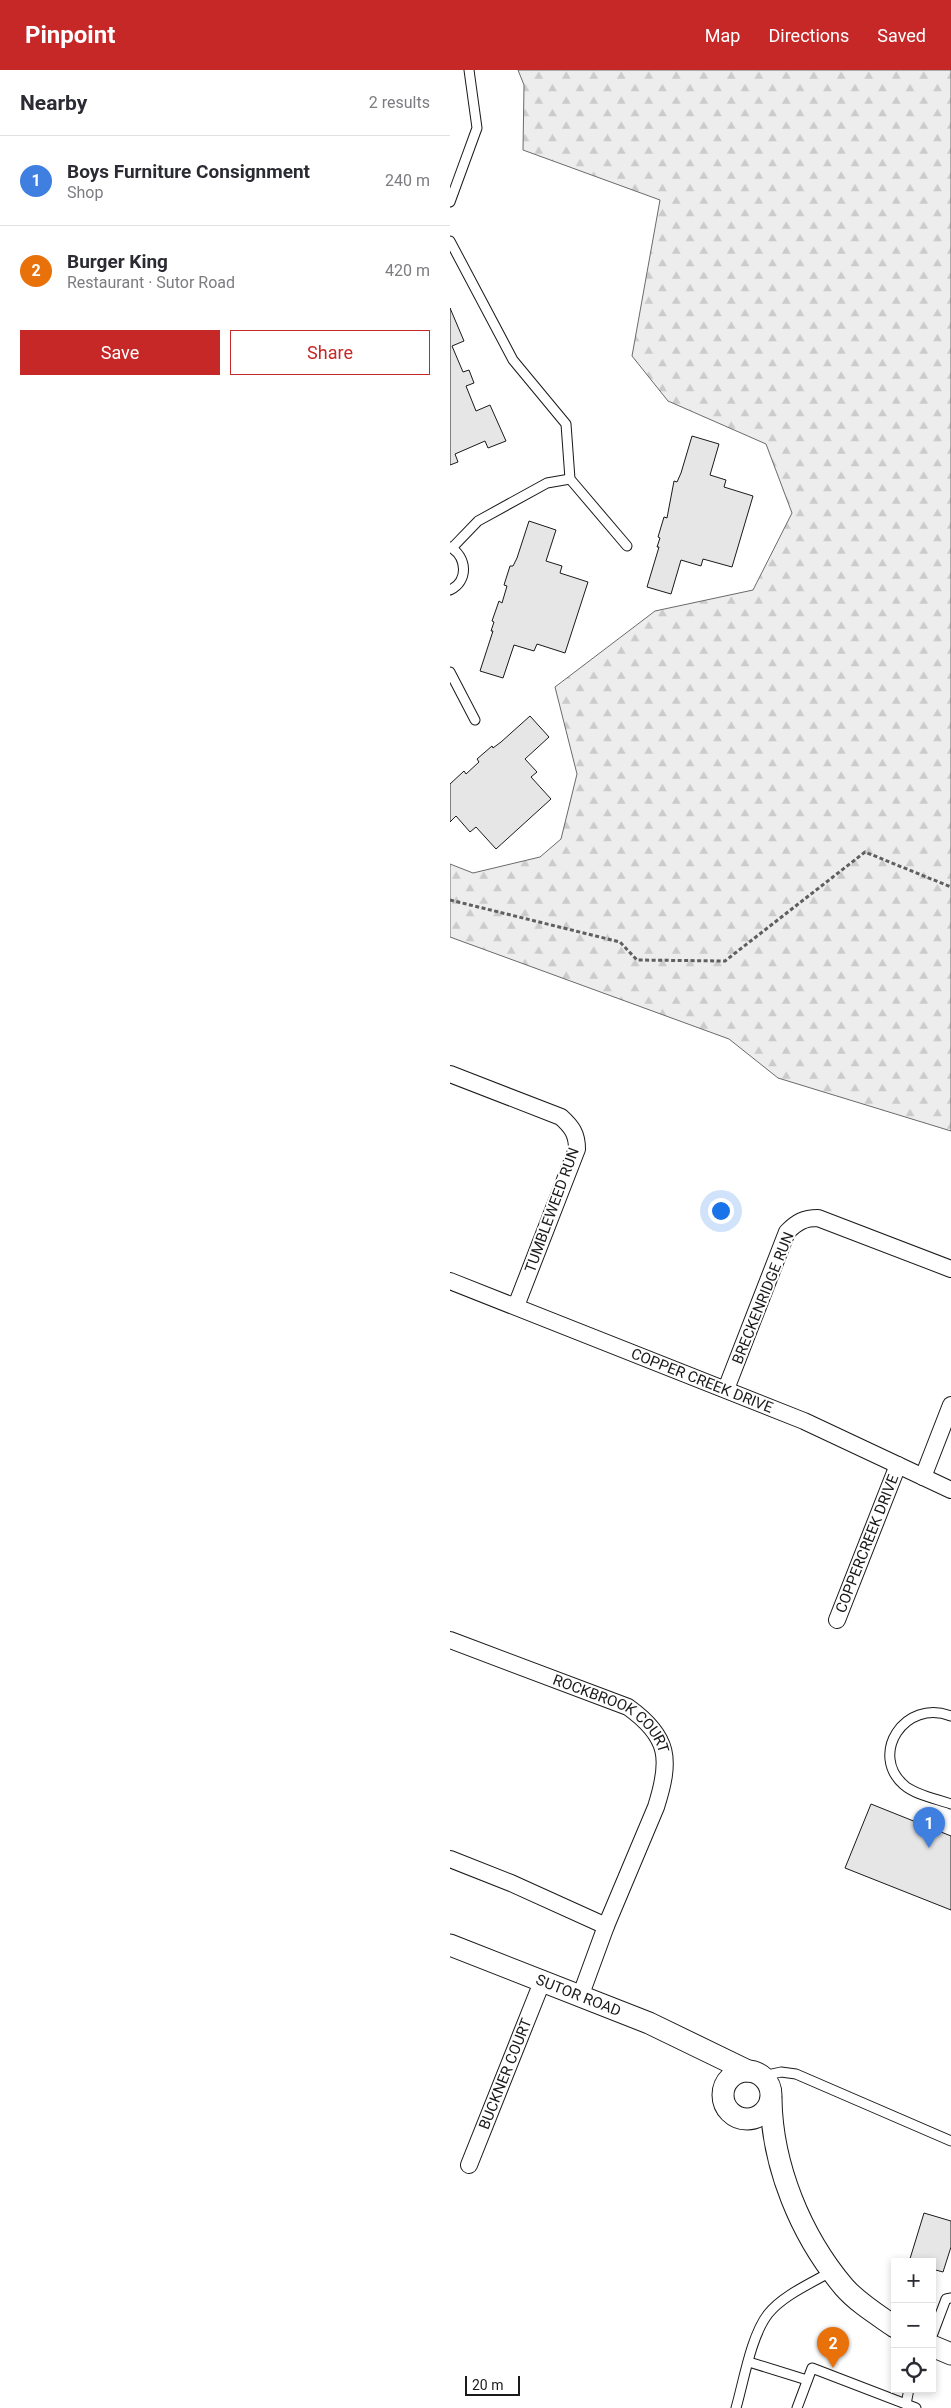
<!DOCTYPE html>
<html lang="en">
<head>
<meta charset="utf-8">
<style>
  :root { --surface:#fff; --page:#f7f7f7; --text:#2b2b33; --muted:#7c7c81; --line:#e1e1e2; --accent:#c62828 }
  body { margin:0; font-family:Roboto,sans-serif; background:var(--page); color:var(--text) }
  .controls { position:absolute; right:15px; bottom:15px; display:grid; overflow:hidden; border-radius:0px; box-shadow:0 2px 8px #0003 }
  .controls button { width:45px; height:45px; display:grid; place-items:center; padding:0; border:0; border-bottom:1px solid var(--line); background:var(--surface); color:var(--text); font:25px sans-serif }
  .scale { position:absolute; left:15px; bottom:12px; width:55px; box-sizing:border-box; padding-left:5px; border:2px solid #1a1a1a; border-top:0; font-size:14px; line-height:18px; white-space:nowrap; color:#1a1a1a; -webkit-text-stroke:4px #fff; paint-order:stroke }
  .you { position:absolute; left:270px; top:1140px; width:18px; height:18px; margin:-12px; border:4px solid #fff; border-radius:50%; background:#1a73e8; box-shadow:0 0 0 8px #1a73e833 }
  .badge { display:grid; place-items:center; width:32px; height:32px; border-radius:50%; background:var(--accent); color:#fff; font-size:16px; font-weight:700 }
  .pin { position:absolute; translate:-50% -41px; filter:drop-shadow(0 1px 2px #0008) }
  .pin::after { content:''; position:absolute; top:26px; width:18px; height:15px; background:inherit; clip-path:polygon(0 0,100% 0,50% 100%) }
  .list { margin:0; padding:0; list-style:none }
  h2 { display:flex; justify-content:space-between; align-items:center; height:65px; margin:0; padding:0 20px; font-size:21px }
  h2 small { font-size:16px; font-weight:400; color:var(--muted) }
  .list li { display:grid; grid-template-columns:32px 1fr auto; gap:15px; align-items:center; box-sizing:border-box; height:90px; padding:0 20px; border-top:1px solid var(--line) }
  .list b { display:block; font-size:19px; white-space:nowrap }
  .list p { margin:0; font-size:16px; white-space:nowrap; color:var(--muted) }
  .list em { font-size:16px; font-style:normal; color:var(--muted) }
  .actions { display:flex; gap:10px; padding:15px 20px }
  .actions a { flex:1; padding:11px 0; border:1px solid var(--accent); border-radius:0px; text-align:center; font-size:18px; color:var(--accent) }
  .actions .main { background:var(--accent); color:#fff }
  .icon { flex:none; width:28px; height:28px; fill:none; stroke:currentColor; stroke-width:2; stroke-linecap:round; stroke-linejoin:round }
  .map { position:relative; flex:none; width:501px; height:2338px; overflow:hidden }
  header { display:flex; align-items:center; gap:30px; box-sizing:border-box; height:70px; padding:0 25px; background:var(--accent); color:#fff }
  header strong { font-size:24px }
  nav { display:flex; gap:28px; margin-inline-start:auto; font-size:18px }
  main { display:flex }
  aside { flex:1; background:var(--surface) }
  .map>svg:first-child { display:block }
  .forest { fill:url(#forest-firs); stroke:#6a6a6a }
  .building { fill:#e6e6e6; stroke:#1a1a1a }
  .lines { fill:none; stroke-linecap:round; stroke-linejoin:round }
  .service-casing { stroke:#1a1a1a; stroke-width:11 }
  .minor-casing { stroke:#1a1a1a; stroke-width:18 }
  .tertiary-casing { stroke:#1a1a1a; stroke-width:23 }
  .path { stroke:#5f5f5f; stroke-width:3; stroke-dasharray:4 2.5; stroke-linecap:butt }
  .service { stroke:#fff; stroke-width:9 }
  .minor { stroke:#fff; stroke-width:16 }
  .tertiary { stroke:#fff; stroke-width:21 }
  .labels { text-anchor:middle; stroke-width:4; stroke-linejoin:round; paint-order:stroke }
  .street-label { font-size:15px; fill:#1a1a1a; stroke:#fff }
</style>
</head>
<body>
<header>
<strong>Pinpoint</strong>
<nav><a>Map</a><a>Directions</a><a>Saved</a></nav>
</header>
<main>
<aside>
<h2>Nearby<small>2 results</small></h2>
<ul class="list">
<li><span class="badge" style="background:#3f7fe0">1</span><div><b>Boys Furniture Consignment</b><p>Shop</p></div><em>240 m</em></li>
<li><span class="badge" style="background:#e8710a">2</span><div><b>Burger King</b><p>Restaurant · Sutor Road</p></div><em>420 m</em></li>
</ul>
<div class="actions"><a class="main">Save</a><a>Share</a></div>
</aside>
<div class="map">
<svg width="501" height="2338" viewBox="0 0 501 2338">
  <defs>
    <pattern id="forest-firs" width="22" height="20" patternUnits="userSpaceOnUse" patternTransform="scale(1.25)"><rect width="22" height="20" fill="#ededed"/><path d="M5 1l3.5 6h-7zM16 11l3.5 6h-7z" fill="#cbcbcb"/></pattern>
  </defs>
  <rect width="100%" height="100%" fill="#fff"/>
  <path class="forest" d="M68 0H501V1061L328 1008 279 969 0 867V794L23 803 90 787 111 769 127 704 105 617 205 541 303 520 342 443 316 374 218 331 182 286 210 130 73 80 74 15Z"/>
  <g class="building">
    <path d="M0 238 14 271 2 276 13 302 19 300 24 313 16 316 26 341 40 335 56 371 38 378 35 371 5 384 8 392 0 395Z"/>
    <path d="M242 366 269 374 260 405 276 410 274 417 303 426 282 497 253 489 251 496 231 490 221 524 197 517 209 477H207L210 468 208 467 214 447 217 448 224 411 227 412 231 403Z"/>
    <path d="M79 451 106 460 96 491 112 496 110 503 138 512 115 583 87 574 84 581 64 575 53 608 30 601 43 561H41L44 552 42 551 49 531 52 533 57 516 54 515 60 496H63L67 488Z"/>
    <path d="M80 646 99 667 75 689 87 702 81 707 101 729 46 779 26 757 20 762 6 746 0 752V714L14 701 16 704 29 692 27 689 42 676 43 678 51 672Z"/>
    <path d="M421 1734 501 1766V1840L395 1798Z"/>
    <path d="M474 2143 501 2151V2177L493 2202 482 2199V2192H459Z"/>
  </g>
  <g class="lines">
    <defs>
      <g id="service">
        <path d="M0 132 27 58 19 0"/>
        <path d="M0 171 63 290 116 354 120 409 177 476"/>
        <path d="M0 477C17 487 19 511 0 520"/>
        <path d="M2 478 28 451 97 413 120 409"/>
        <path d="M0 602 25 650"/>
        <path d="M501 1646C454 1628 419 1685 454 1715 465 1725 487 1729 501 1734"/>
        <path d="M313 2006 331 2002 346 2004 501 2071"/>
        <path d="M482 2266 496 2229 501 2228"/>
        <path d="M299 2292 357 2310"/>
        <path d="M456 2334 459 2319"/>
        <path d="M286 2338C294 2310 301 2266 318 2244 333 2225 362 2213 382 2201"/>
        <path d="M347 2338 362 2298 466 2338"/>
      </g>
      <g id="minor">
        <path d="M0 1004 111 1047C122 1057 127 1064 127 1079L66 1236"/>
        <path id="s1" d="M0 1211 354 1351 501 1420"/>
        <path d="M276 1319 337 1162C347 1152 354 1148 368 1148L501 1199"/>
        <path d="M473 1407 501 1335"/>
        <path id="s2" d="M387 1550 448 1395"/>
        <path id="s3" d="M0 1570 178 1637C220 1667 221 1690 206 1737L156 1856 130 1927"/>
        <path d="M0 1789 61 1813 156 1856"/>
        <path id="s4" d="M19 2095 92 1912"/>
      </g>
      <g id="tertiary">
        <path id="s5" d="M0 1875 199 1953 298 2001"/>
        <circle cx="297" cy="2025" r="24"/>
        <path d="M321 2029C322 2096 351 2166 394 2217 408 2233 428 2245 445 2257"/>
        <path d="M482 2276 501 2284"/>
      </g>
    </defs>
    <use href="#service" class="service-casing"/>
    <use href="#minor" class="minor-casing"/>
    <use href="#tertiary" class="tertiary-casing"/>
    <path class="path" d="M0 830 170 872 187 890 275 891 415 782 501 817"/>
    <use href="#service" class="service"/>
    <use href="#minor" class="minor"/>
    <use href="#tertiary" class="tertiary"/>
  </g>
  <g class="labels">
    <g class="street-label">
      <text transform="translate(102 1140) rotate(-70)" y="5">TUMBLEWEED RUN</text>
      <text transform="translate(313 1228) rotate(-68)" y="5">BRECKENRIDGE RUN</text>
      <text dy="5" stroke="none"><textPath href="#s1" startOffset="271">COPPER CREEK DRIVE</textPath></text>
      <text dy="5" stroke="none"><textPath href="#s2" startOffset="82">COPPERCREEK DRIVE</textPath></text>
      <text dy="5" stroke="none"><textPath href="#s3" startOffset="180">ROCKBROOK COURT</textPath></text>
      <text dy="5" stroke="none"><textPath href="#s5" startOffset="138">SUTOR ROAD</textPath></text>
      <text dy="5" stroke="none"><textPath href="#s4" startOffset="98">BUCKNER COURT</textPath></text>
    </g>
  </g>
</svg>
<div class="controls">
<button>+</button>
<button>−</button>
<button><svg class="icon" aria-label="locate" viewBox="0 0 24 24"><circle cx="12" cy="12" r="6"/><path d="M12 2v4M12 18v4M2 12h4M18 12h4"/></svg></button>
</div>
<div class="scale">20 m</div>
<div class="you"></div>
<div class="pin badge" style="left:479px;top:1778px;background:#3f7fe0">1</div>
<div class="pin badge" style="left:383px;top:2298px;background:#e8710a">2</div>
</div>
</main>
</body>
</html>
